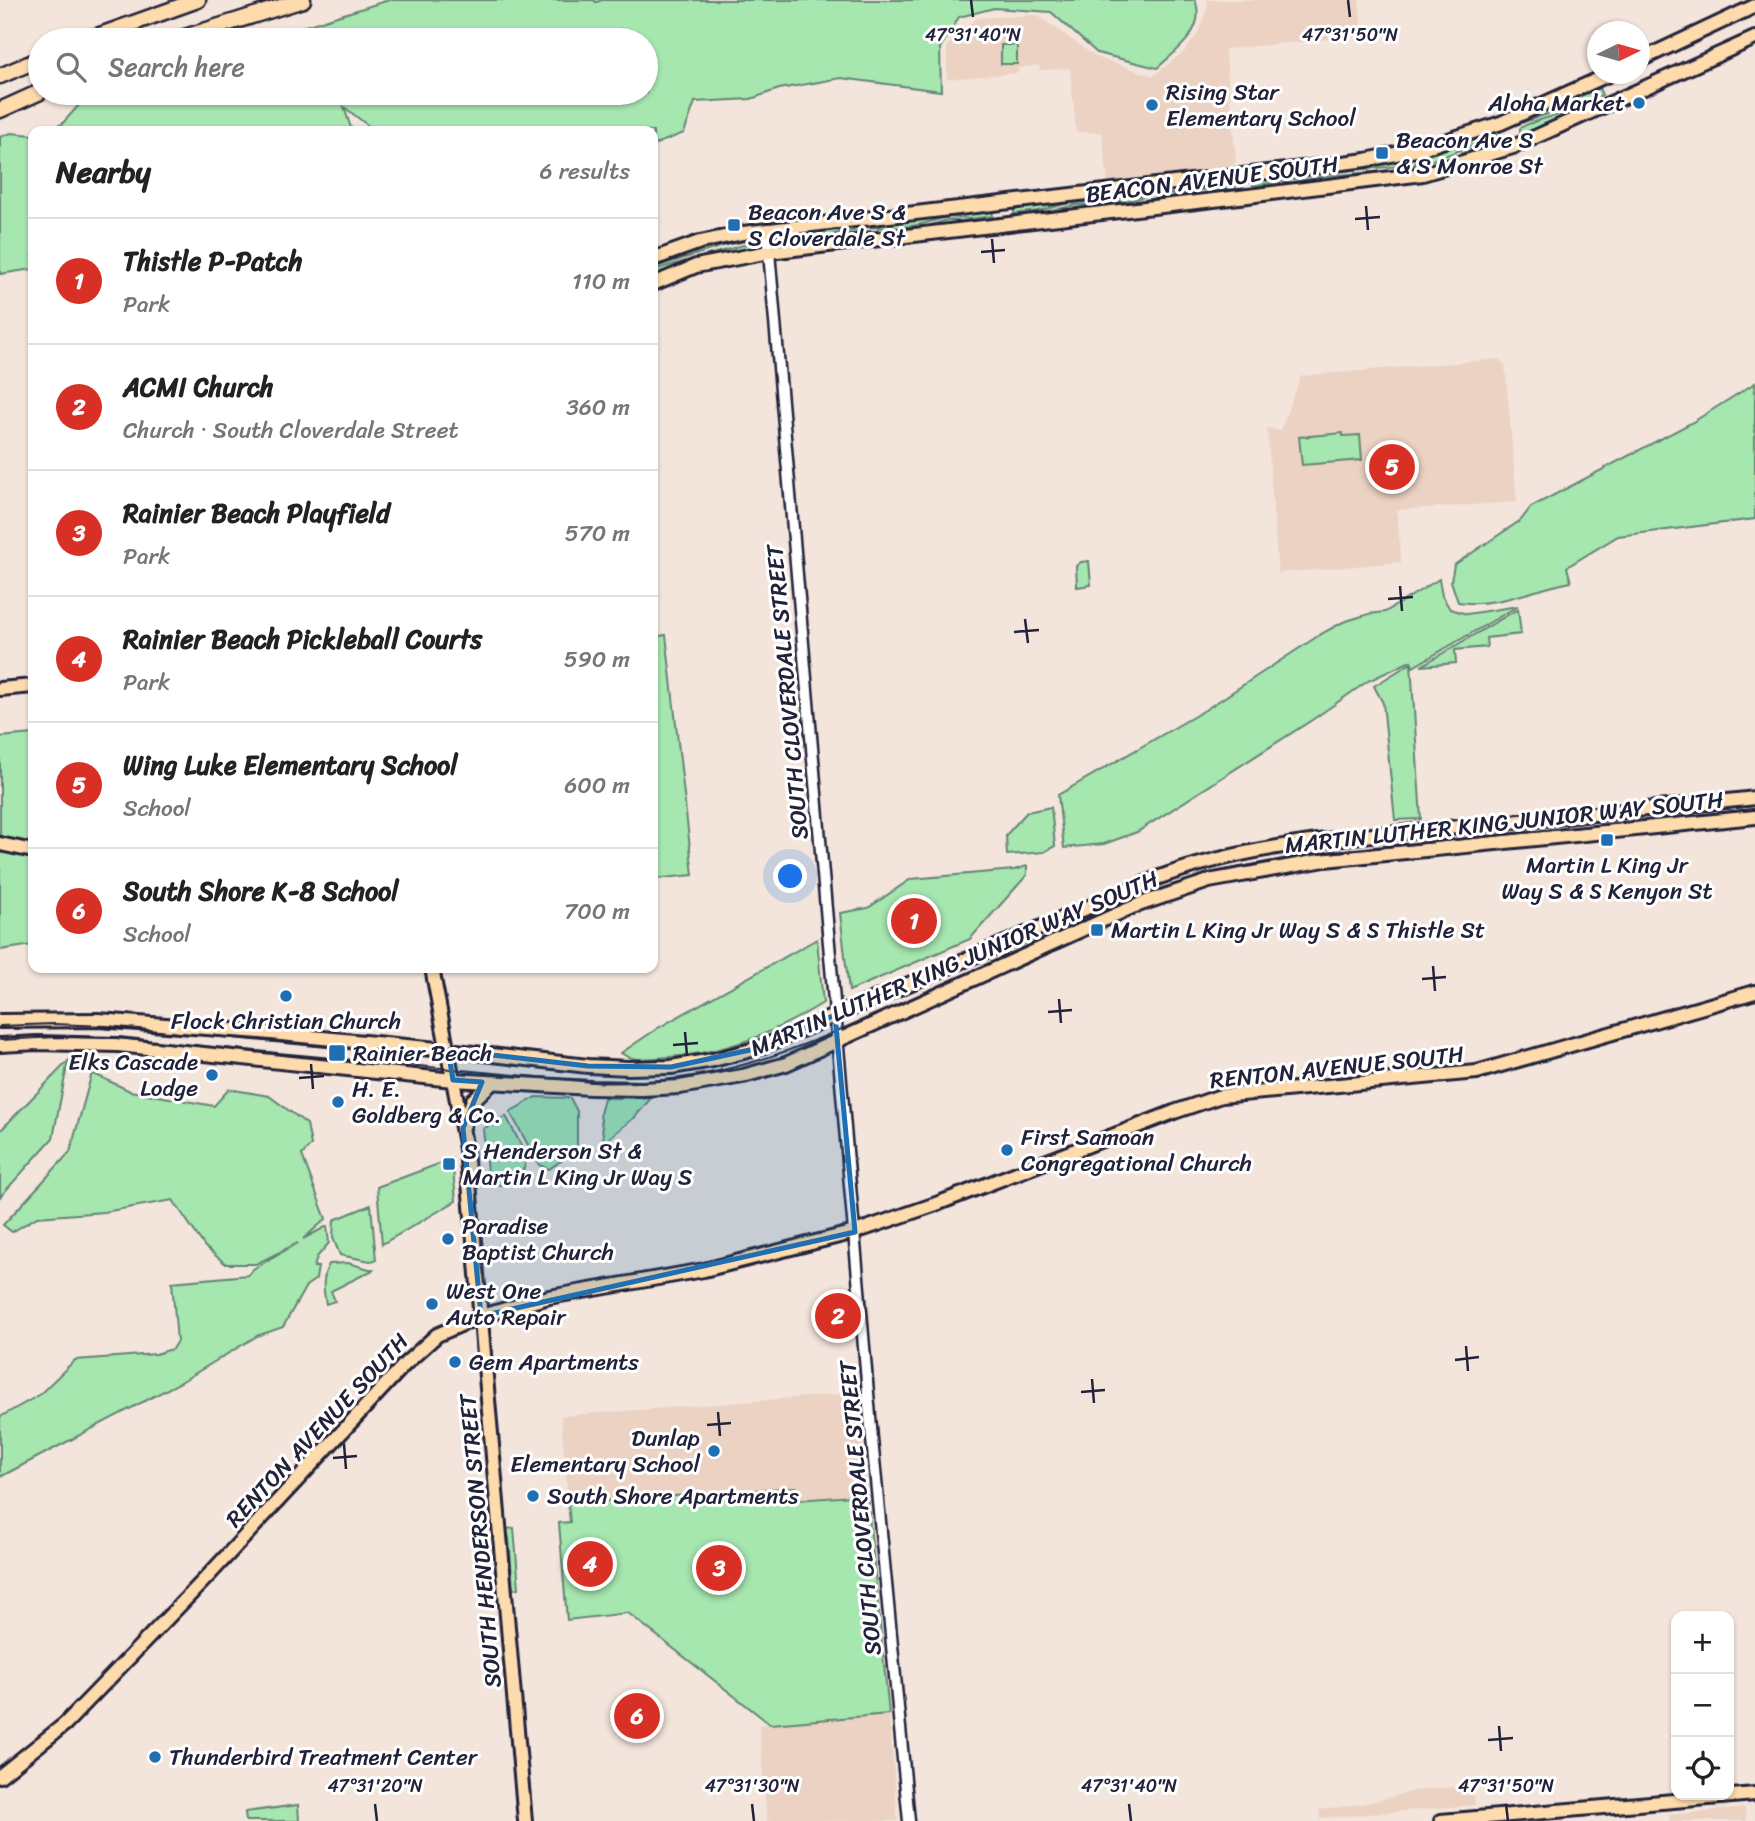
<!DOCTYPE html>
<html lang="en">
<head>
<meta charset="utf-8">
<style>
  :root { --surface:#fff; --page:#f2f2f2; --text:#222; --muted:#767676; --line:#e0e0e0; --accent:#d93025 }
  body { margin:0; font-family:Sriracha,sans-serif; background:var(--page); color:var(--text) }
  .controls { position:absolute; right:21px; bottom:21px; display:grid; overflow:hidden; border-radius:14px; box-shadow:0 2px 5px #0004 }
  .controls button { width:63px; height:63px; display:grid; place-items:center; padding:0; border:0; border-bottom:2px solid var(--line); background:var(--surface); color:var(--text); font:35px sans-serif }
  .compass { position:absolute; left:1587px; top:21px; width:63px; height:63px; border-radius:50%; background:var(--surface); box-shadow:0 2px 5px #0004; rotate:85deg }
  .you { position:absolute; left:791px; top:877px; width:24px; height:24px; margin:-18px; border:5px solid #fff; border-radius:50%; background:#1a73e8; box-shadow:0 0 0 10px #1a73e833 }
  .badge { display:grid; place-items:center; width:46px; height:46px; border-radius:50%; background:var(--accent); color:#fff; font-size:23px; font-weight:700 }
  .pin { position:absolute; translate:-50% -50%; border:4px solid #fff; box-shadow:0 2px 7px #0006 }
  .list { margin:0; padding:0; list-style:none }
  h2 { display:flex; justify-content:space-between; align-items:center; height:91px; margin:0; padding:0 28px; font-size:30px }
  h2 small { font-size:23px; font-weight:400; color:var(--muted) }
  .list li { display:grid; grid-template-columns:46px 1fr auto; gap:21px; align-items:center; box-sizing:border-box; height:126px; padding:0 28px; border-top:2px solid var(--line) }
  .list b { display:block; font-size:26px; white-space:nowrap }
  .list p { margin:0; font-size:23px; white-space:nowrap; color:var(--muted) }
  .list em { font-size:23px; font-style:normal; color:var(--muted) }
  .icon { flex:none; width:38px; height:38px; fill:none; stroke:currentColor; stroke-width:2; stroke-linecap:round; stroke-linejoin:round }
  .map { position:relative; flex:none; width:1755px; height:1821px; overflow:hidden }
  .search { position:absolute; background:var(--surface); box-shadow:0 2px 5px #0004; left:28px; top:28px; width:630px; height:77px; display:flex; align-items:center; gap:18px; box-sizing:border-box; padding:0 24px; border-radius:38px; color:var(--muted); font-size:26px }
  .panel { position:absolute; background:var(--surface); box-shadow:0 2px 5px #0004; left:28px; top:126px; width:630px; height:847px; border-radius:14px }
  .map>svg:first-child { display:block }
  .built { fill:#ebd2c3 }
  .green { fill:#a6e6af; stroke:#648475; stroke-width:2 }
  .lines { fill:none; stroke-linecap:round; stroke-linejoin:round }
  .minor-casing { stroke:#22223b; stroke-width:15 }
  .major-casing { stroke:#22223b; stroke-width:18 }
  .highway-casing { stroke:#22223b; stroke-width:19 }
  .minor { stroke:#fff; stroke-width:10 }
  .major { stroke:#fedbac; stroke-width:12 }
  .highway { stroke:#fedbac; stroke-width:14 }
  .tram { stroke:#22223b; stroke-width:2 }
  .marked { fill:#1f6fb2; fill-opacity:0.2; stroke:#1f6fb2; stroke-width:5; stroke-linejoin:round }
  .ticks { fill:none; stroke:#22223b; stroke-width:2.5 }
  .poi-dot { fill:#1f6fb2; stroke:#fff; stroke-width:2.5 }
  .labels { text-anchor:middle; stroke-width:6; stroke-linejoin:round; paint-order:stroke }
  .poi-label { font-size:23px; fill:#22223b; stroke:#fff; text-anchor:start }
  .street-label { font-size:23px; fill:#22223b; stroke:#fff }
  .ticks-label { font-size:18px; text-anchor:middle; fill:#22223b; stroke:#fff; stroke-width:6; stroke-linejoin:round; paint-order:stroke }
</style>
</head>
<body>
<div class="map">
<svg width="1755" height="1821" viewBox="0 0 1755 1821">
  <rect width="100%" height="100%" fill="#f3e5dc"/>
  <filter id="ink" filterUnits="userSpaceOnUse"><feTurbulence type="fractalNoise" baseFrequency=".0143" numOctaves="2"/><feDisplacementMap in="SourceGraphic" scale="14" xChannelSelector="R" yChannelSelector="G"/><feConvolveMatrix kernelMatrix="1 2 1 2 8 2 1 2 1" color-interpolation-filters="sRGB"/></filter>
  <g filter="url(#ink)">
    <g class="built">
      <path d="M1207 0H1359L1362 36 1225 49 1236 161 1232 168 1108 182 1102 132H1076L1070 68 1040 70 1039 65 1018 68V73L947 79V47L961 29 978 18 1037 15 1096 57 1153 76 1185 51 1198 33 1208 7Z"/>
      <path d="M1499 359 1505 365 1517 502 1397 510 1401 562 1278 573 1267 428 1280 431 1301 376Z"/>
      <path d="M858 1393 867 1495 797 1500 795 1487 568 1504 561 1416Z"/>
      <path d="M889 1714 898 1821H767L759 1725Z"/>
      <path d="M1473 1785 1475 1805 1320 1818 1319 1810 1366 1803 1414 1791Z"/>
      <path d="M1745 1808 1746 1821H1669V1815Z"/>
    </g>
    <g class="green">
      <path d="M389 0H594L596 2 602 0H1195C1207 30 1176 51 1157 68L1097 53 1051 12 994 8 959 17 940 48 941 91 841 78 779 89 751 99 695 102 684 133 653 145V131H375L344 107 352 131H47L62 124 89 94 93 93H646V40H260Z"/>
      <rect x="1001" y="45" width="16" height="19"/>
      <path d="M1597 84 1602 95C1575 108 1546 113 1519 124L1521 118Z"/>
      <path d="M1585 107 1586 109 1525 137 1520 135V128C1541 116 1564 116 1585 107Z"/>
      <path d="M1498 128 1501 134C1471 144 1447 158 1415 165L1416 156 1459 143Z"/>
      <path d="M11 133 33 135V269L0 274V137Z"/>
      <path d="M1502 137 1503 147 1416 171V168C1447 162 1473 147 1502 137Z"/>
      <path d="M1408 158 1413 165 1331 172 1260 185H1253V180Z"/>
      <path d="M1411 169 1254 189 1325 176Z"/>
      <path d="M1235 180 1236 189 1170 191 1125 201 1069 203 1038 211 1014 214V206Z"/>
      <path d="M1170 194H1216L1029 216 1075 205 1131 204Z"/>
      <path d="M992 209 993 216 970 219 948 217 918 225 893 228 855 227 826 237 779 236 780 233Z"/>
      <path d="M947 220 976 222 781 247 779 239 801 237 825 240 851 231H893L921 228Z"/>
      <path d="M753 236V239L723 246 653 268V265L690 250Z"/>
      <path d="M754 242V250L653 280V272L657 269Z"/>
      <path d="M1755 383V519L1618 536 1567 567 1571 582C1533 589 1496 608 1458 602L1451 581 1454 565 1521 520 1531 507 1693 422Z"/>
      <path d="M1343 433V436L1360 435 1362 460 1302 465 1299 437Z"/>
      <path d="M1089 561 1091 585 1077 587 1076 566 1081 562Z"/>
      <path d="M1439 579 1442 596 1450 609 1467 614 1518 606 1413 667 1411 661 1368 681 1312 720 1137 832 1104 844 1064 848 1058 795 1205 710 1321 634 1343 622 1369 614 1385 612Z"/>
      <path d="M1518 609 1521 634 1486 638 1487 647 1455 650 1456 663 1421 666Z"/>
      <path d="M666 635 693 875 653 879V637Z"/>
      <path d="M1411 663 1421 819 1395 820 1383 703 1374 686Z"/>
      <path d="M33 734V945L0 950V737Z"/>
      <path d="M1051 807 1055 846 1044 852 1007 855 1006 835 1027 812Z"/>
      <path d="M1027 866V875L970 939 849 991 840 913 868 908 911 879 1014 870Z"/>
      <path d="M817 939 823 1003C769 1036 721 1055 657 1058 643 1059 632 1061 621 1053L658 1028Z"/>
      <path d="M68 1061 53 1138 0 1197V1131Z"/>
      <path d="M92 1073 130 1091 214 1106 229 1089 269 1096 307 1124 311 1145 302 1155 326 1219 303 1239 327 1226 329 1243 317 1257 314 1267H318L316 1279 306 1286 283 1327 257 1336 181 1382 0 1477V1417L39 1395 75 1360 156 1354 172 1349 177 1341 172 1282 248 1275 253 1269 298 1243 256 1264H226L205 1247 173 1200 104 1212 37 1217 12 1232 3 1225 70 1152Z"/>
      <path d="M536 1097 570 1098 577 1111V1150L549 1169 539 1165 510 1112Z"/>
      <path d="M604 1098H651L635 1117 604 1142 600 1114Z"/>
      <path d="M506 1116 527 1157C522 1182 513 1189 488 1183L483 1129Z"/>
      <path d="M452 1159 456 1201 382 1244 377 1187Z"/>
      <path d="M371 1205 376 1260 370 1261 340 1255 333 1238 334 1220Z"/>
      <path d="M348 1263 373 1270 331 1291 335 1301 326 1304C323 1290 322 1277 329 1264Z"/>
      <path d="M796 1487 797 1500 867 1495 889 1714 770 1724 628 1613 567 1620 559 1523 570 1522 568 1504Z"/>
      <path d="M514 1528 519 1588 513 1589 509 1538 506 1529Z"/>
      <path d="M298 1805 299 1821H246L245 1812Z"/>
    </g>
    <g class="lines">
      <defs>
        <path id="minor" d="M767 229 872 1439 909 1821"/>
        <g id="major">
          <path d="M1640 60 1755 6"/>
          <path d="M653 259 700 242 743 233 1320 166 1366 160 1420 149 1501 123 1610 74"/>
          <path d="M653 284 696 266 769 252 1248 196 1423 174 1513 147 1755 38"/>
          <path d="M0 689 33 686"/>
          <path d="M0 844 33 851"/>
          <path d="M432 968 466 1149 525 1821"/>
          <path d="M0 1021 98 1020 260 1032 448 1050 588 1066 628 1068 671 1067 713 1060 759 1048 1157 878C1251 843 1351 837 1449 828 1551 818 1653 809 1755 798"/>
          <path d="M0 1045 37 1043 118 1045 453 1080 591 1088 642 1089 680 1087 743 1076 786 1064 1132 907 1209 881 1325 860 1755 817"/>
          <path d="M463 1127 473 1100 492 1083"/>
          <path d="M0 1776 65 1724 208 1576 405 1364 437 1335 481 1316 549 1297 704 1270 855 1232 939 1203 1174 1112 1221 1096 1477 1072 1755 992"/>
          <path d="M1441 1821 1755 1794"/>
        </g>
        <g id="highway">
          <path d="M86 40 198 0"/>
          <path d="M175 40 303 0"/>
          <path d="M0 76 40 59"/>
          <path d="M0 110 40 92"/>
        </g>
      </defs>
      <use href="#minor" class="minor-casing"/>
      <use href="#major" class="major-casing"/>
      <use href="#highway" class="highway-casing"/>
      <use href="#minor" class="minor"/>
      <use href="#major" class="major"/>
      <use href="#highway" class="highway"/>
      <g class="tram">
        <path d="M0 1026 53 1024 107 1026 452 1059"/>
        <path d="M0 1040 56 1037 115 1038 592 1082C720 1088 806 1045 919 995 982 966 1046 938 1109 910L1156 890 1214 872 1299 856 1755 809"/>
      </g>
    </g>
  </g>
  <path class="marked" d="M835 1015 855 1232 481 1316 463 1128 482 1082 453 1080 448 1050 588 1066 671 1067 759 1048Z"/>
  <path class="ticks" d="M971 0 973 17M1348 0 1350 17M1366 206 1368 230M1355 219 1380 217M992 239 994 263M981 252 1005 250M1400 586 1402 611M1388 599 1413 597M1025 619 1028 643M1014 632 1039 630M1433 966 1435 991M1422 979 1446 977M1059 999 1061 1023M1048 1012 1072 1010M685 1032 687 1056M673 1045 698 1043M311 1064 313 1089M299 1078 324 1076M1466 1346 1468 1371M1455 1360 1479 1357M1092 1379 1094 1403M1081 1392 1105 1390M718 1412 720 1436M707 1425 731 1423M344 1444 346 1469M333 1458 357 1456M1499 1726 1501 1751M1488 1740 1513 1738M375 1804 377 1821M752 1804 754 1821M1129 1804 1131 1821M1506 1804 1508 1821"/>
  <g class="poi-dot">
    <circle cx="1639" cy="103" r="7"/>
    <circle cx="1152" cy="105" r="7"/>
    <rect x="1375" y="146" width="14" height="14" rx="3.5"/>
    <rect x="727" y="218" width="14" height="14" rx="3.5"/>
    <rect x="1600" y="833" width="14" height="14" rx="3.5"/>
    <rect x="1090" y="923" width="14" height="14" rx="3.5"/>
    <circle cx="286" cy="996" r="7"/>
    <rect x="328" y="1044" width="18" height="18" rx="3.5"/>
    <circle cx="212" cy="1075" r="7"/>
    <circle cx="338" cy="1102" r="7"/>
    <circle cx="1007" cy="1150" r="7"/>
    <rect x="442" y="1157" width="14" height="14" rx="3.5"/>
    <circle cx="448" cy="1239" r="7"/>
    <circle cx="432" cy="1304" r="7"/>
    <circle cx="455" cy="1362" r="7"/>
    <circle cx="714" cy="1451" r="7"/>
    <circle cx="533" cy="1496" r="7"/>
    <circle cx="155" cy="1757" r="7"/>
  </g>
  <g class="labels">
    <g class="poi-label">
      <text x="1166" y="100">Rising Star<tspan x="1166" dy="26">Elementary School</tspan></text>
      <text x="1625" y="111" text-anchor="end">Aloha Market</text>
      <text x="1396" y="148">Beacon Ave S<tspan x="1396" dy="26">&amp; S Monroe St</tspan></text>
      <text x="748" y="220">Beacon Ave S &amp;<tspan x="748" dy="26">S Cloverdale St</tspan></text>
      <text x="1607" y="873" text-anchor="middle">Martin L King Jr<tspan x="1607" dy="26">Way S &amp; S Kenyon St</tspan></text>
      <text x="1111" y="938">Martin L King Jr Way S &amp; S Thistle St</text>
      <text x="286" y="1029" text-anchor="middle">Flock Christian Church</text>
      <text x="353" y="1061">Rainier Beach</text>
      <text x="198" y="1070" text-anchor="end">Elks Cascade<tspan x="198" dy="26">Lodge</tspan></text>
      <text x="352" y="1097">H. E.<tspan x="352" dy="26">Goldberg &amp; Co.</tspan></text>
      <text x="1021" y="1145">First Samoan<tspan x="1021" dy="26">Congregational Church</tspan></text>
      <text x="463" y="1159">S Henderson St &amp;<tspan x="463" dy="26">Martin L King Jr Way S</tspan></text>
      <text x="462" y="1234">Paradise<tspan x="462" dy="26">Baptist Church</tspan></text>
      <text x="446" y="1299">West One<tspan x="446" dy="26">Auto Repair</tspan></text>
      <text x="469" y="1370">Gem Apartments</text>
      <text x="700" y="1446" text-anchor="end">Dunlap<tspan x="700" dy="26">Elementary School</tspan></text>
      <text x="547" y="1504">South Shore Apartments</text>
      <text x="169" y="1765">Thunderbird Treatment Center</text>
    </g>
    <g class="street-label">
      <text transform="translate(1212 179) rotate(-7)" y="8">BEACON AVENUE SOUTH</text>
      <text transform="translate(787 692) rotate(-95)" y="8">SOUTH CLOVERDALE STREET</text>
      <text transform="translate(1504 822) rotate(-6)" y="8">MARTIN LUTHER KING JUNIOR WAY SOUTH</text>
      <text transform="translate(954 963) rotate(-23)" y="8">MARTIN LUTHER KING JUNIOR WAY SOUTH</text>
      <text transform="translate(1337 1067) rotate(-6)" y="8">RENTON AVENUE SOUTH</text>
      <text transform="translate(317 1430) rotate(-47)" y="8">RENTON AVENUE SOUTH</text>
      <text transform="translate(860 1508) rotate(-95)" y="8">SOUTH CLOVERDALE STREET</text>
      <text transform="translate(480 1541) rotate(-95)" y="8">SOUTH HENDERSON STREET</text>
    </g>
  </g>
  <g class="ticks-label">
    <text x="973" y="41">47°31'40"N</text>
    <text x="1350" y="41">47°31'50"N</text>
    <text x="375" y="1792">47°31'20"N</text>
    <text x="752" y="1792">47°31'30"N</text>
    <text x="1129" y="1792">47°31'40"N</text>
    <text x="1506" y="1792">47°31'50"N</text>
  </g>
</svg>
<div class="controls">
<button>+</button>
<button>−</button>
<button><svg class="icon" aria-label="locate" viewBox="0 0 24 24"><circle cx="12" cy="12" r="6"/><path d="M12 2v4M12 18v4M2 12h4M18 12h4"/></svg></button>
</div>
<svg class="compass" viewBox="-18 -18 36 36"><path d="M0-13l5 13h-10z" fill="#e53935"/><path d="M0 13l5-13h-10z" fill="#767676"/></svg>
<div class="you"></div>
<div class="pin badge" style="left:914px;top:921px">1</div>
<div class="pin badge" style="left:838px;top:1316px">2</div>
<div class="pin badge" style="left:719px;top:1568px">3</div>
<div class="pin badge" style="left:590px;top:1564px">4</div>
<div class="pin badge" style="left:1392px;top:467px">5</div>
<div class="pin badge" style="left:637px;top:1716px">6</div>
<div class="search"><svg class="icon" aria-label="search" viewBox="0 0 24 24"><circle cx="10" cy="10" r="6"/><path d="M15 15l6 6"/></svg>Search here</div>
<section class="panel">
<h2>Nearby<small>6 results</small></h2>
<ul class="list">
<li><span class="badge">1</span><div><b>Thistle P-Patch</b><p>Park</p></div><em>110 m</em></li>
<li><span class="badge">2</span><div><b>ACMI Church</b><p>Church · South Cloverdale Street</p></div><em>360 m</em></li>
<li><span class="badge">3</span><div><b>Rainier Beach Playfield</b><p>Park</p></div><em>570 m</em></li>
<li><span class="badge">4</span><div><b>Rainier Beach Pickleball Courts</b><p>Park</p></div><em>590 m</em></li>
<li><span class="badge">5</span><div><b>Wing Luke Elementary School</b><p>School</p></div><em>600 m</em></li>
<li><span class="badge">6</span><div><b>South Shore K-8 School</b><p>School</p></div><em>700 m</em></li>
</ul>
</section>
</div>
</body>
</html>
